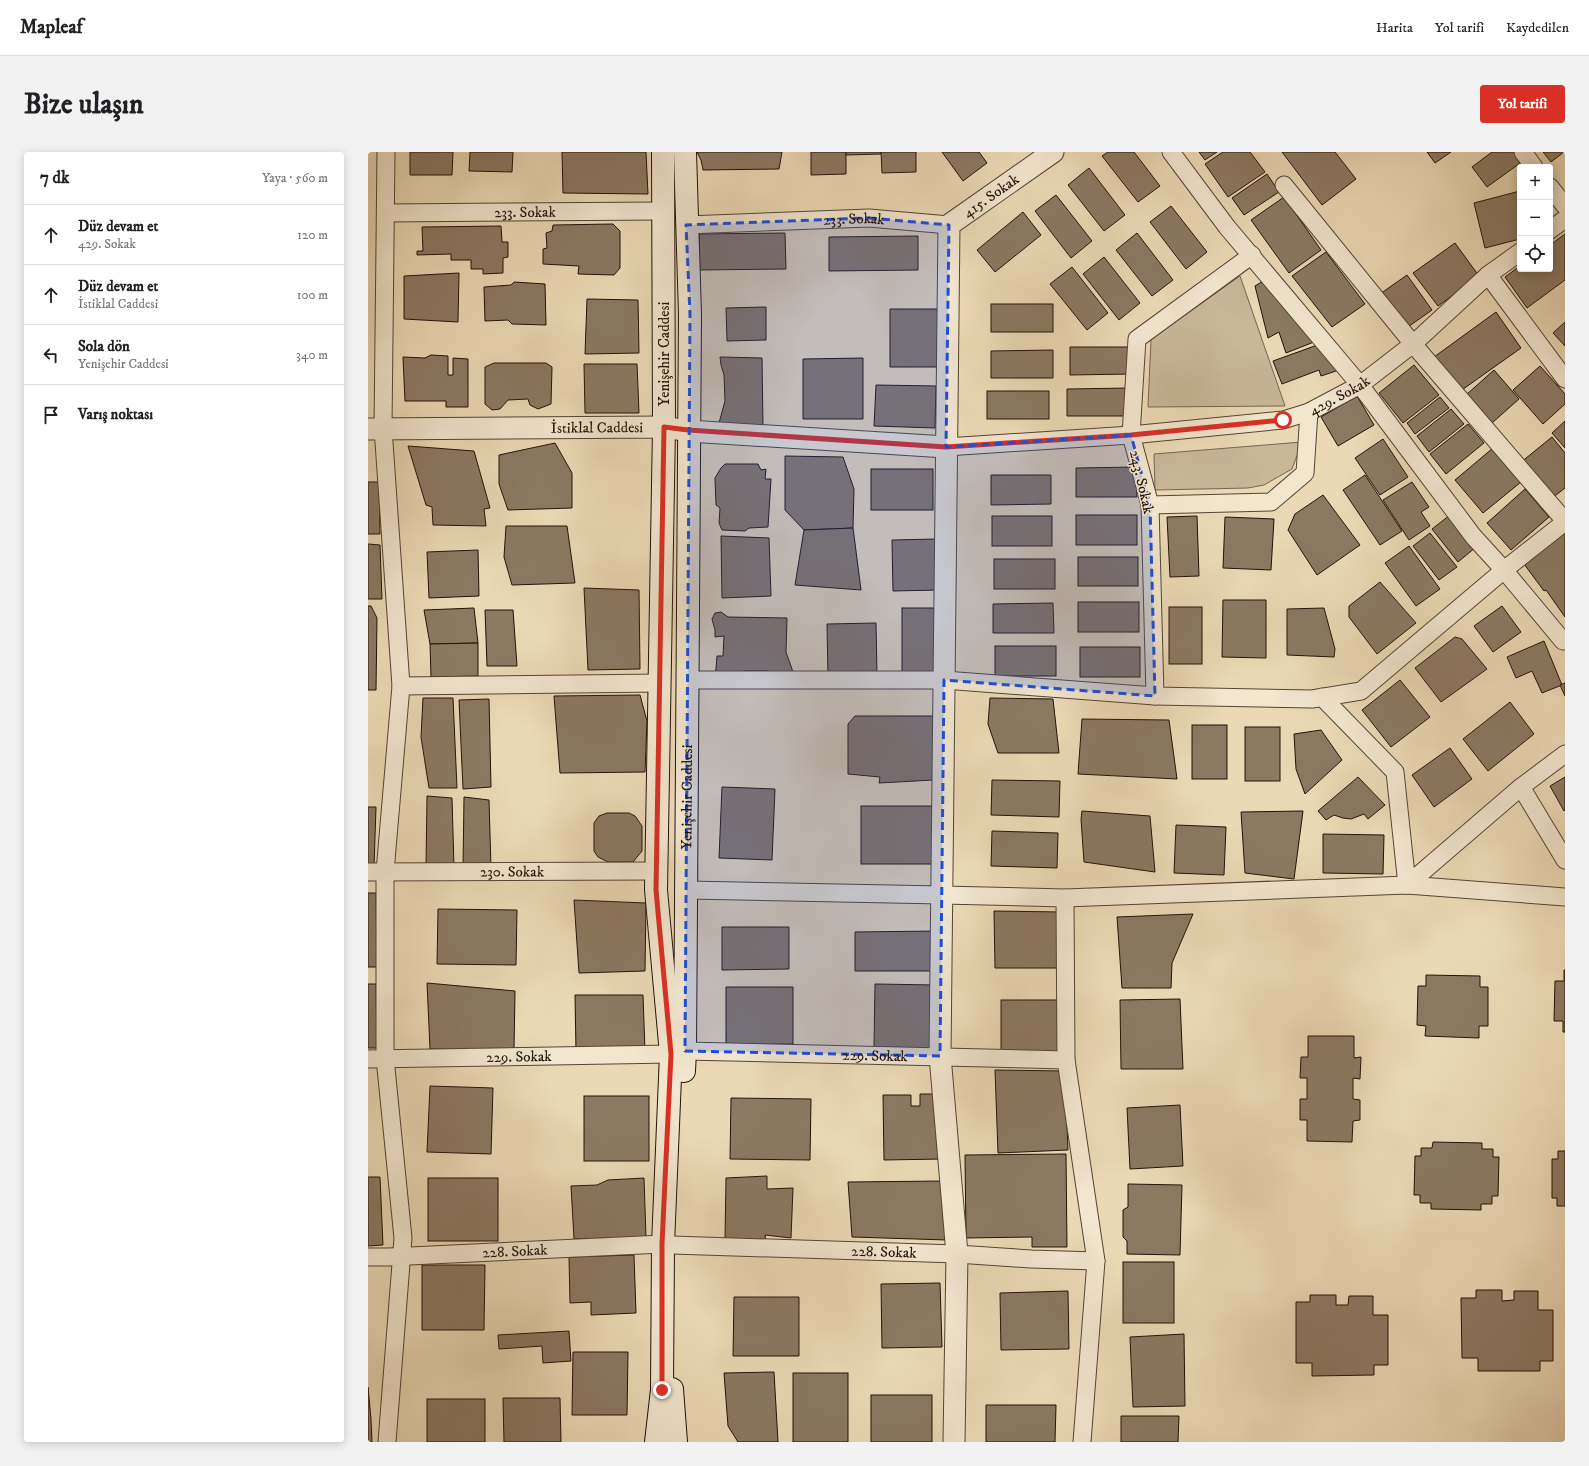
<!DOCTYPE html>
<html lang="tr">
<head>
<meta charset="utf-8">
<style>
  :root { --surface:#fff; --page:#f2f2f2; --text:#202124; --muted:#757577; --line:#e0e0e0; --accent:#d93025 }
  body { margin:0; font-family:"IM FELL DW Pica",serif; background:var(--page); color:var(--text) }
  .controls { position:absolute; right:12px; top:12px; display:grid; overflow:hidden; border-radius:4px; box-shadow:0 2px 10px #0003 }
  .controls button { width:36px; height:36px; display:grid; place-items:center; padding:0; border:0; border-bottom:1px solid var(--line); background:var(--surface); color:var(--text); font:20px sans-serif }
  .stop { position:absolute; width:12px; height:12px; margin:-9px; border:3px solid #d93025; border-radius:50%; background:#fff }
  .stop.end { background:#d93025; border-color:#fff; box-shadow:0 1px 4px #0008 }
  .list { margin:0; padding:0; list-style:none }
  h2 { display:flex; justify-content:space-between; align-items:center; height:52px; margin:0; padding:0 16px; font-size:17px }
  h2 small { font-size:13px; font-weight:400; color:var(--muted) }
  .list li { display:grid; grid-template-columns:26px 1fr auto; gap:12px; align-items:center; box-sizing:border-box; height:60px; padding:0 16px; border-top:1px solid var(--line) }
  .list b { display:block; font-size:15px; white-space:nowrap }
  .list p { margin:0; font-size:13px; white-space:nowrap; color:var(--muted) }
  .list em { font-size:13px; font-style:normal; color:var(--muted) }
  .icon { flex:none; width:22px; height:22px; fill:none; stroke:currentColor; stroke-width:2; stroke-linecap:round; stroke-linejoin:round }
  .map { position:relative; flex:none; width:1197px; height:1290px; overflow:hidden; border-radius:4px }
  header { display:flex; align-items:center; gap:24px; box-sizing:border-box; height:56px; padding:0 20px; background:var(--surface); border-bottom:1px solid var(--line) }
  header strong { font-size:19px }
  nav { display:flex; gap:22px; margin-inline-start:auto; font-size:14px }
  .intro { display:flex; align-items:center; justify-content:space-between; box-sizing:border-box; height:96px; padding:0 24px }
  h1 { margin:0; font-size:28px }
  .button { padding:10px 18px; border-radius:4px; background:var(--accent); color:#fff; font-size:14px; font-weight:700 }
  main { display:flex; gap:24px; padding:0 24px }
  aside { flex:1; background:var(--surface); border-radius:4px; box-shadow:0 2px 10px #0003 }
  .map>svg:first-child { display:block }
  .green { fill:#c9b798; stroke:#766450 }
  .building { fill:#8b7962; stroke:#221209 }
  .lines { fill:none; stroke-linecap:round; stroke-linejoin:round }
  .minor-casing { stroke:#544434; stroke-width:19 }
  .tertiary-casing { stroke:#544434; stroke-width:23 }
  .secondary-casing { stroke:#221209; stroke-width:24 }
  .minor { stroke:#f2e6cf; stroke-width:17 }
  .tertiary { stroke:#f2e6cf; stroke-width:21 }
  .secondary { stroke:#f2e6cf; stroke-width:22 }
  .route { stroke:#d93025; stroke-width:5 }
  .marked { fill:#1d4ed8; fill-opacity:0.2; stroke:#1d4ed8; stroke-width:3; stroke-dasharray:8 5; stroke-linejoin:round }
  .labels { text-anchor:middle; stroke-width:3; stroke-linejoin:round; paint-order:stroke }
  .street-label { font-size:15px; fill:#221209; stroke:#f2e6cf }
</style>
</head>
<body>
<header>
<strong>Mapleaf</strong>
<nav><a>Harita</a><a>Yol tarifi</a><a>Kaydedilen</a></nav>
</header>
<div class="intro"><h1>Bize ulaşın</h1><a class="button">Yol tarifi</a></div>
<main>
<aside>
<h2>7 dk<small>Yaya · 560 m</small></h2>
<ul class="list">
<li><svg class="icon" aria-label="ahead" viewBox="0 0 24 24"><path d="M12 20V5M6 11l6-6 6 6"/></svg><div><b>Düz devam et</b><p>429. Sokak</p></div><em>120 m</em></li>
<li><svg class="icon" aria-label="ahead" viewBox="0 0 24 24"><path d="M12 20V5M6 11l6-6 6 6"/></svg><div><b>Düz devam et</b><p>İstiklal Caddesi</p></div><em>100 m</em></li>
<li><svg class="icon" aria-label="left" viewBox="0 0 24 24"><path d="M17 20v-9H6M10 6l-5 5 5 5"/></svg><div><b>Sola dön</b><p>Yenişehir Caddesi</p></div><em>340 m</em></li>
<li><svg class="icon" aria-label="arrive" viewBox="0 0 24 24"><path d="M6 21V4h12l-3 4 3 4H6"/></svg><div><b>Varış noktası</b></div></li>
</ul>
</aside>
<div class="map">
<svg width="1197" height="1290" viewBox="0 0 1197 1290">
  <rect width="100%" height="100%" fill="#ebd9b5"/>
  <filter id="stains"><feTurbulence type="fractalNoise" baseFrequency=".005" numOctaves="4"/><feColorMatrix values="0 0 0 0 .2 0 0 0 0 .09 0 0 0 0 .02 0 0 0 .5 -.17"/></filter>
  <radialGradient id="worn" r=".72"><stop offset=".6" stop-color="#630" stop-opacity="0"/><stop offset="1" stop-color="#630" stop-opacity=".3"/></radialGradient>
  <g class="green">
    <path d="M872 124 917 254 780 255 783 187Z"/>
    <path d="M934 290 924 317 896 333 880 336 787 338 786 302Z"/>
  </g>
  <g class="building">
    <path d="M42 0H85L84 23H42Z"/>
    <path d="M102 0H145L144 20 101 19Z"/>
    <path d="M194 0H278L280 42 195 41Z"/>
    <path d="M329 0H414L411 17 335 18 333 8Z"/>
    <path d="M443 0H478V22L443 23Z"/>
    <path d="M478 0H513V2L478 3Z"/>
    <path d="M513 0H548V20L514 21Z"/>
    <path d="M574 0H611L619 11 595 29Z"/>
    <path d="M740 0H766L792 34 770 50 734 4Z"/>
    <path d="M831 0H849L837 8Z"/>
    <path d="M855 0H882L897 20 860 45 837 12Z"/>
    <path d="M914 0H967L988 27 954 53Z"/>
    <path d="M1059 0H1083L1067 11Z"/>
    <path d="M1124 0H1148L1155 9 1119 35 1104 15Z"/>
    <path d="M1175 0H1196L1183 10Z"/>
    <path d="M721 16 757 63 736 79 700 33Z"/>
    <path d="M899 22 911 40 876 63 864 46Z"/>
    <path d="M1152 39V87L1117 96 1106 51Z"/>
    <path d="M688 43 724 89 703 106 667 59Z"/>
    <path d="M916 45 953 98 921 121 883 68Z"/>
    <path d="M803 54 839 100 818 117 782 70Z"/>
    <path d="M655 60 673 83 627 120 609 98Z"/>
    <path d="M245 72 252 79V116L246 123 210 122 211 114 175 112V97L179 96 178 81 184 79 185 73Z"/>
    <path d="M133 74 134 90H140V105L135 106V121L115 122V117H103V108H83V102L49 103V99H55L54 75Z"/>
    <path d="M417 81 418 117 331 118V82Z"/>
    <path d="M769 81 805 128 784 144 748 98Z"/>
    <path d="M1197 82V128L1159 156 1137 125 1152 114V117H1182V93Z"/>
    <path d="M550 84V118L461 119V85Z"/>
    <path d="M1087 91 1111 124 1070 154 1045 121Z"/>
    <path d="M958 100 997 152 964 175 924 124Z"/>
    <path d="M736 105 772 151 751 168 715 122Z"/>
    <path d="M704 115 740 161 719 178 682 132Z"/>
    <path d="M91 121 90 170 36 167V124Z"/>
    <path d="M1039 123 1064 158 1037 177 1012 142Z"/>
    <path d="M900 126 951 188 918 201 911 180 900 186 887 134Z"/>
    <path d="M146 130 177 132 178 173 144 172 140 168 117 169 116 135 143 133Z"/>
    <path d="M219 147 270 148 271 201 217 202Z"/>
    <rect x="623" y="152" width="62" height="28"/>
    <path d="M398 155V188L359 189 358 156Z"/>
    <path d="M522 157H570L569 215H522Z"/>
    <path d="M1128 160 1153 196 1091 240 1066 205Z"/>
    <path d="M1197 170V194L1185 181Z"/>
    <path d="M952 192 971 218 953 224 951 218 914 232 905 209Z"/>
    <path d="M702 195H764V222L702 223Z"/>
    <path d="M685 198V226H623V199Z"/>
    <path d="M63 203 80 204V223H85V206L100 207V255H78V249H37L35 205 57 206Z"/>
    <path d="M352 205 394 206 395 275 351 271 357 249 356 223 353 213Z"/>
    <path d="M495 206V267H435V207Z"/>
    <path d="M126 211H178L184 215 183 252 170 257 162 253 160 247 140 248 132 257 124 258 117 252V215Z"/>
    <path d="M216 212H269L271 261H217Z"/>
    <path d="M1046 213 1071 243 1035 271 1011 241Z"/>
    <path d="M1172 214 1197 242V252L1175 272 1145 238Z"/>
    <path d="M1126 218 1151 247 1124 271 1098 243Z"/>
    <path d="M508 233 568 234 567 276 506 274Z"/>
    <path d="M762 236V264H699V237Z"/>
    <rect x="619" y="239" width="62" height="28"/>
    <path d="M989 244 1006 273 970 294 953 265Z"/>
    <path d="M1072 245 1081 256 1047 282 1039 271Z"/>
    <path d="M1083 257 1096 272 1061 300 1049 284Z"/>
    <path d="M1197 269V296L1184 281Z"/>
    <path d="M1100 272 1116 291 1078 322 1062 302Z"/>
    <path d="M1184 285 1197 301V336L1183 347 1152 311Z"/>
    <path d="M1015 287 1040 325 1012 343 987 306Z"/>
    <path d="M187 291 204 321V356L140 358 131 332V303Z"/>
    <path d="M40 294 106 299 122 356 116 357 118 374 65 373 64 355 58 353Z"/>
    <path d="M1125 296 1153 330 1115 361 1087 328Z"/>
    <path d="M417 304 475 305 486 337 485 376 436 378 417 358Z"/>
    <path d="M357 312H390L393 318 398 317 397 327H403L400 375 381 376 377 379 354 378 351 371 352 356 348 353 347 326 353 316Z"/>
    <path d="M768 315 769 345H708V316Z"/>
    <rect x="503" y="317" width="62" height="41"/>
    <path d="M623 323H683V352L623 353Z"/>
    <path d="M997 323 1034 379 1012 393 975 338Z"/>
    <path d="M0 330H11L12 382H0Z"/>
    <path d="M1044 330 1061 355 1053 360 1062 374 1041 388 1015 348Z"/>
    <path d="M1157 337 1181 365 1143 398 1119 371Z"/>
    <path d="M955 343 992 393 949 423 920 378 927 362Z"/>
    <rect x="708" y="363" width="61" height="30"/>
    <path d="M1082 363 1108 395 1090 410 1064 377Z"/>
    <rect x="624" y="364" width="60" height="30"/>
    <path d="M829 364 831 424 802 425 799 365Z"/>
    <path d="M857 365 906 367 903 418 855 416Z"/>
    <path d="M138 374H199L207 431 144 433 136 405Z"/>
    <path d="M485 376 493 438 427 433 436 378Z"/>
    <path d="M1062 381 1089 415 1071 428 1045 394Z"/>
    <path d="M1197 381V465L1178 438 1176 439 1153 408Z"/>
    <path d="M353 384 401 386 403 444 354 446Z"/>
    <path d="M569 387 571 438 525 439 524 388Z"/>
    <path d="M0 392 12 393 14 447H0Z"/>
    <path d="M1041 394 1072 437 1048 454 1017 411Z"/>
    <path d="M110 398 111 444 61 446 59 400Z"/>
    <rect x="710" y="405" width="60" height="29"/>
    <rect x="626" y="407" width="61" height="30"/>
    <path d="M1012 430 1048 471 1009 502 981 465V454Z"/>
    <path d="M216 436 271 438 272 517 220 518Z"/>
    <path d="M855 448H898V506L854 505Z"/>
    <rect x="710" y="450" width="61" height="30"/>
    <path d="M685 451 686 481H625V452Z"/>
    <path d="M0 454H3L9 466 8 538H0Z"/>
    <path d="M1134 454 1153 480 1125 500 1106 474Z"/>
    <rect x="801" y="455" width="33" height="57"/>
    <path d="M106 456 110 491 62 492 56 458Z"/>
    <rect x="534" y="456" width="34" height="65"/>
    <path d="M956 456 967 497 966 505 919 503V457Z"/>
    <path d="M117 458H145L149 514H119Z"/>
    <path d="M353 460 360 465 419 466 418 500 424 517 425 523 398 519H378L345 523 348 517 349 504H355L356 484 347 485V478L344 467 347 461Z"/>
    <path d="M508 471 509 524 460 525 459 472Z"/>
    <path d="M1087 485 1094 487 1119 517 1073 550 1047 516Z"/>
    <path d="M1176 489 1194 533 1174 541 1164 519 1148 526 1139 505Z"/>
    <path d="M110 491V524L63 525 62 492Z"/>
    <rect x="627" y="494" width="61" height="30"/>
    <rect x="712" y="495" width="60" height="30"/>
    <path d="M1032 528 1062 565 1023 595 994 558Z"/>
    <path d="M1197 531V544L1192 533Z"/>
    <path d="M272 543 279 569 277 620 192 621 186 544Z"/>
    <path d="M55 546H85L89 636H61L53 585Z"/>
    <path d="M622 546 685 547 691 601H630L620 572Z"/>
    <path d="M121 547 123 635 95 637 91 548Z"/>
    <path d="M1142 550 1166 582 1120 619 1095 587Z"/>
    <path d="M487 564H566L565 628 511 631 512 625 480 622V572Z"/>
    <path d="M714 567 801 568 809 627 710 622Z"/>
    <rect x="824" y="573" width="35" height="54"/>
    <rect x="877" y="575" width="35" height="54"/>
    <path d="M953 578 974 608 937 642 928 617 926 582Z"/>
    <path d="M1082 596 1104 627 1066 655 1044 623Z"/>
    <path d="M990 625 1017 653 1000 667 996 662 983 667 975 666 966 663 958 668 950 659Z"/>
    <path d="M1197 625V658L1196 659 1182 634Z"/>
    <path d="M624 628 692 629 691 665 623 663Z"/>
    <path d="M354 635 407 637 404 708 351 706Z"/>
    <path d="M59 644 84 646 86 715 58 714Z"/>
    <path d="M96 645 121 648 123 716 95 715Z"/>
    <rect x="493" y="654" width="77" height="58"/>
    <path d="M0 655H8L6 715H0Z"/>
    <path d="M714 659 782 664 787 720 716 710 713 667Z"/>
    <path d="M935 659 926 727 877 721 873 660Z"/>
    <path d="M239 661H261L267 664 274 674V699L265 710H240L230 705 226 699V671L231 664Z"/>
    <path d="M808 673 858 675 856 723 806 721Z"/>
    <path d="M624 679 690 681 689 716 623 714Z"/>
    <path d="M955 682 1016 683 1015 722 955 721Z"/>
    <path d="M0 741H8L9 815H0Z"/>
    <path d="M206 748 278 751 277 819 211 821Z"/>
    <path d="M70 757 149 758 148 813 69 812Z"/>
    <path d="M626 759 693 760 696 816H627Z"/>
    <path d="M825 762 804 811 803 836H754L749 765Z"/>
    <path d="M354 775H421V817L354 818Z"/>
    <path d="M570 779V819H487V780Z"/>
    <path d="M1196 818H1197V880H1195V869H1186L1187 829H1196Z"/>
    <path d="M1058 823 1112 824V835H1120V874H1111V886L1057 884 1058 874 1049 873 1050 834H1058Z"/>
    <path d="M59 831 147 839 146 899 62 897Z"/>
    <path d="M0 832H8L9 896H0Z"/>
    <path d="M507 832 568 833 567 896 506 895Z"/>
    <path d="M358 835H425V892L358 893Z"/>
    <path d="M207 843H275L277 899 208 900Z"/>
    <path d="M812 847 815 917H753L752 848Z"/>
    <rect x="633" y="848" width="58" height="55"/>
    <path d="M940 884H986V906L993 905 992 927 985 926V947L992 948V968L985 969 984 990 939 989V968H932V947H939V926H932L933 905H940Z"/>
    <path d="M627 918 697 919 700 998 630 1001Z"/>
    <path d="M62 934 125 936 123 1002 59 1000Z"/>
    <path d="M552 942H573L574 1007 516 1008 515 943H543V954H552Z"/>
    <rect x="216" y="944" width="65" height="65"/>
    <path d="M363 946 443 947 442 1008 362 1007Z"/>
    <path d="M812 953 815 1014 762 1017 759 956Z"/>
    <path d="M1065 990 1114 991V997H1125V1005H1131L1130 1044H1124V1052H1113V1058L1063 1057V1051H1052V1043H1046L1047 1004H1053V996H1064Z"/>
    <path d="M1190 999H1197V1054H1189V1046H1184V1007H1190Z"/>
    <path d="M698 1002 699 1095H664V1085L598 1086 597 1003Z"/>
    <path d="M399 1024V1037L425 1036 423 1086 397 1083 398 1090 357 1087 358 1026Z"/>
    <path d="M0 1025H12L15 1093 0 1094Z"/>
    <rect x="60" y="1026" width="70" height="63"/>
    <path d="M276 1026 278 1085 206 1087 203 1034 229 1033 240 1028Z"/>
    <path d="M575 1029 579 1088 484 1085 480 1030Z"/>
    <path d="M760 1032 814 1033 812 1103 759 1102V1089L755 1085V1058L760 1055Z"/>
    <path d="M266 1103 268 1161 223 1163V1150L202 1151 201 1105Z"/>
    <rect x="755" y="1110" width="51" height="61"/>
    <path d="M54 1113H117L116 1178H54Z"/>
    <path d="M572 1131 574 1195 514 1196 513 1132Z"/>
    <path d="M1108 1138H1134V1149L1146 1148V1139H1170V1158H1185V1209H1172V1219H1110V1206H1094L1093 1146H1108Z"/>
    <path d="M700 1139 701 1197 633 1198 632 1141Z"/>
    <path d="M942 1143H968V1153H980L981 1144H1005V1163H1020V1213H1006V1223L944 1224V1211H928V1150H942Z"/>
    <path d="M366 1145H431V1204H365Z"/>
    <path d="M201 1179 203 1209 175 1211 174 1194 131 1197 130 1183Z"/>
    <path d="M816 1182 817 1254 765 1255 762 1185Z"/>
    <path d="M205 1200H260L259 1263H204Z"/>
    <path d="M406 1220 410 1290H370L360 1274 356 1221Z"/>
    <rect x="425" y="1221" width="55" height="69"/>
    <path d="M0 1235 3 1267 4 1290H0Z"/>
    <rect x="503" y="1243" width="61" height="47"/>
    <path d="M135 1246H192L193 1290H136Z"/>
    <rect x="59" y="1247" width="58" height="43"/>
    <path d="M618 1253H688L687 1290H618Z"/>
    <path d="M753 1264H811L810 1290H753Z"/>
  </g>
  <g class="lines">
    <defs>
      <g id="minor">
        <path d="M18 0 15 276 33 534 17 720V906L35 1086 19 1290"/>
        <path d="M803 0 859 75 992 233 1105 384 1136 418 1197 370"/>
        <path d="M1155 0 1166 15"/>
        <path d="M916 33 1045 192 1197 369"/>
        <path d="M1182 35 1197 54"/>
        <path id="s1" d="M18 61 295 59"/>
        <path id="s2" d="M318 73 501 66 581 73"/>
        <path d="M1182 78 1197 67"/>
        <path d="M1120 123 1197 227"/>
        <path id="s3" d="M578 295 763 283 915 268 941 260 992 233 1045 192 1120 123 1152 100"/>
        <path d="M782 353 903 350 937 321 941 260"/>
        <path d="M320 528H576L787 544 944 547 993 539 1136 418 1195 489 1197 487"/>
        <path d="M33 534 292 531"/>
        <path d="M787 544 782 353 763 283 769 187 884 103"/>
        <path d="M954 545 1027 620 1039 733 1153 635 1197 708"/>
        <path d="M1153 635 1197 602"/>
        <path id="s4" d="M0 720 289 719"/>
        <path d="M318 738 574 743 697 746 1039 733 1197 745"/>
        <path d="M697 746 698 908 728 1109 714 1290"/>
        <path id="s5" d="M317 899 698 908"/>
        <path id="s6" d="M0 907 303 902"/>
        <path id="s7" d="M304 1093 589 1102 663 1107 728 1109"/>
        <path id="s8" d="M0 1105H21L295 1092"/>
      </g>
      <g id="tertiary">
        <path id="s9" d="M0 277 296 275 320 279 578 295"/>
        <path id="s10" d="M586 1290 589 1102 572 904 581 73 685 0"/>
      </g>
      <g id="secondary">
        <path id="s11" d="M316 919 317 899 322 162 317 0"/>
        <path d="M304 1237 308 1290"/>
        <path d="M288 1290 294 1238 295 1092 303 902 288 738 296 275 295 0"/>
      </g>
    </defs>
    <use href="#minor" class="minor-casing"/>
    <use href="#tertiary" class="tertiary-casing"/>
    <use href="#secondary" class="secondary-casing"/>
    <use href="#minor" class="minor"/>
    <use href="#tertiary" class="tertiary"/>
    <use href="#secondary" class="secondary"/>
  </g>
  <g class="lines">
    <path class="route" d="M294 1238V1092L303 902 288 738 296 275 320 278 578 295 763 283 915 268"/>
  </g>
  <path class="marked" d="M501 66 581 73 578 295 763 283 782 353 787 544 576 528 572 904 317 899 322 162 318 73Z"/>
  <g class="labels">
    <g class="street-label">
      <text dy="5" stroke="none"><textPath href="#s10" startOffset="1269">415. Sokak</textPath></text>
      <text dy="5" stroke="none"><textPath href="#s1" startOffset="139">233. Sokak</textPath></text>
      <text dy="5" stroke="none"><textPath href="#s2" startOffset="168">233. Sokak</textPath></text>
      <text transform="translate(296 202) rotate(-90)" y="5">Yenişehir Caddesi</text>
      <text dy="5" stroke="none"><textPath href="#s3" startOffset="400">429. Sokak</textPath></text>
      <text dy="5" stroke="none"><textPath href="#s9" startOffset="229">İstiklal Caddesi</textPath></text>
      <text transform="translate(774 330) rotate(77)" y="5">243. Sokak</text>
      <text dy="5" stroke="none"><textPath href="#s11" startOffset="274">Yenişehir Caddesi</textPath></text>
      <text dy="5" stroke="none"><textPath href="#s4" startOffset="144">230. Sokak</textPath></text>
      <text dy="5" stroke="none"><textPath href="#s5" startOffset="190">229. Sokak</textPath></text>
      <text dy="5" stroke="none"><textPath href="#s6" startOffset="151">229. Sokak</textPath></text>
      <text dy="5" stroke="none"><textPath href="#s8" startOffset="147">228. Sokak</textPath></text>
      <text dy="5" stroke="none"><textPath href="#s7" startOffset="212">228. Sokak</textPath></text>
    </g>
  </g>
  <rect width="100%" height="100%" filter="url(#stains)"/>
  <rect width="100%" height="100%" fill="url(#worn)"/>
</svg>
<div class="controls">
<button>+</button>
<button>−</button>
<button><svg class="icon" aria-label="locate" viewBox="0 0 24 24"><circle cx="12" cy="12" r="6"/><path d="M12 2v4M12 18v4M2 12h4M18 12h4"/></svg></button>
</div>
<div class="stop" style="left:915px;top:268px"></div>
<div class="stop end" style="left:294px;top:1238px"></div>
</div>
</main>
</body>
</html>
